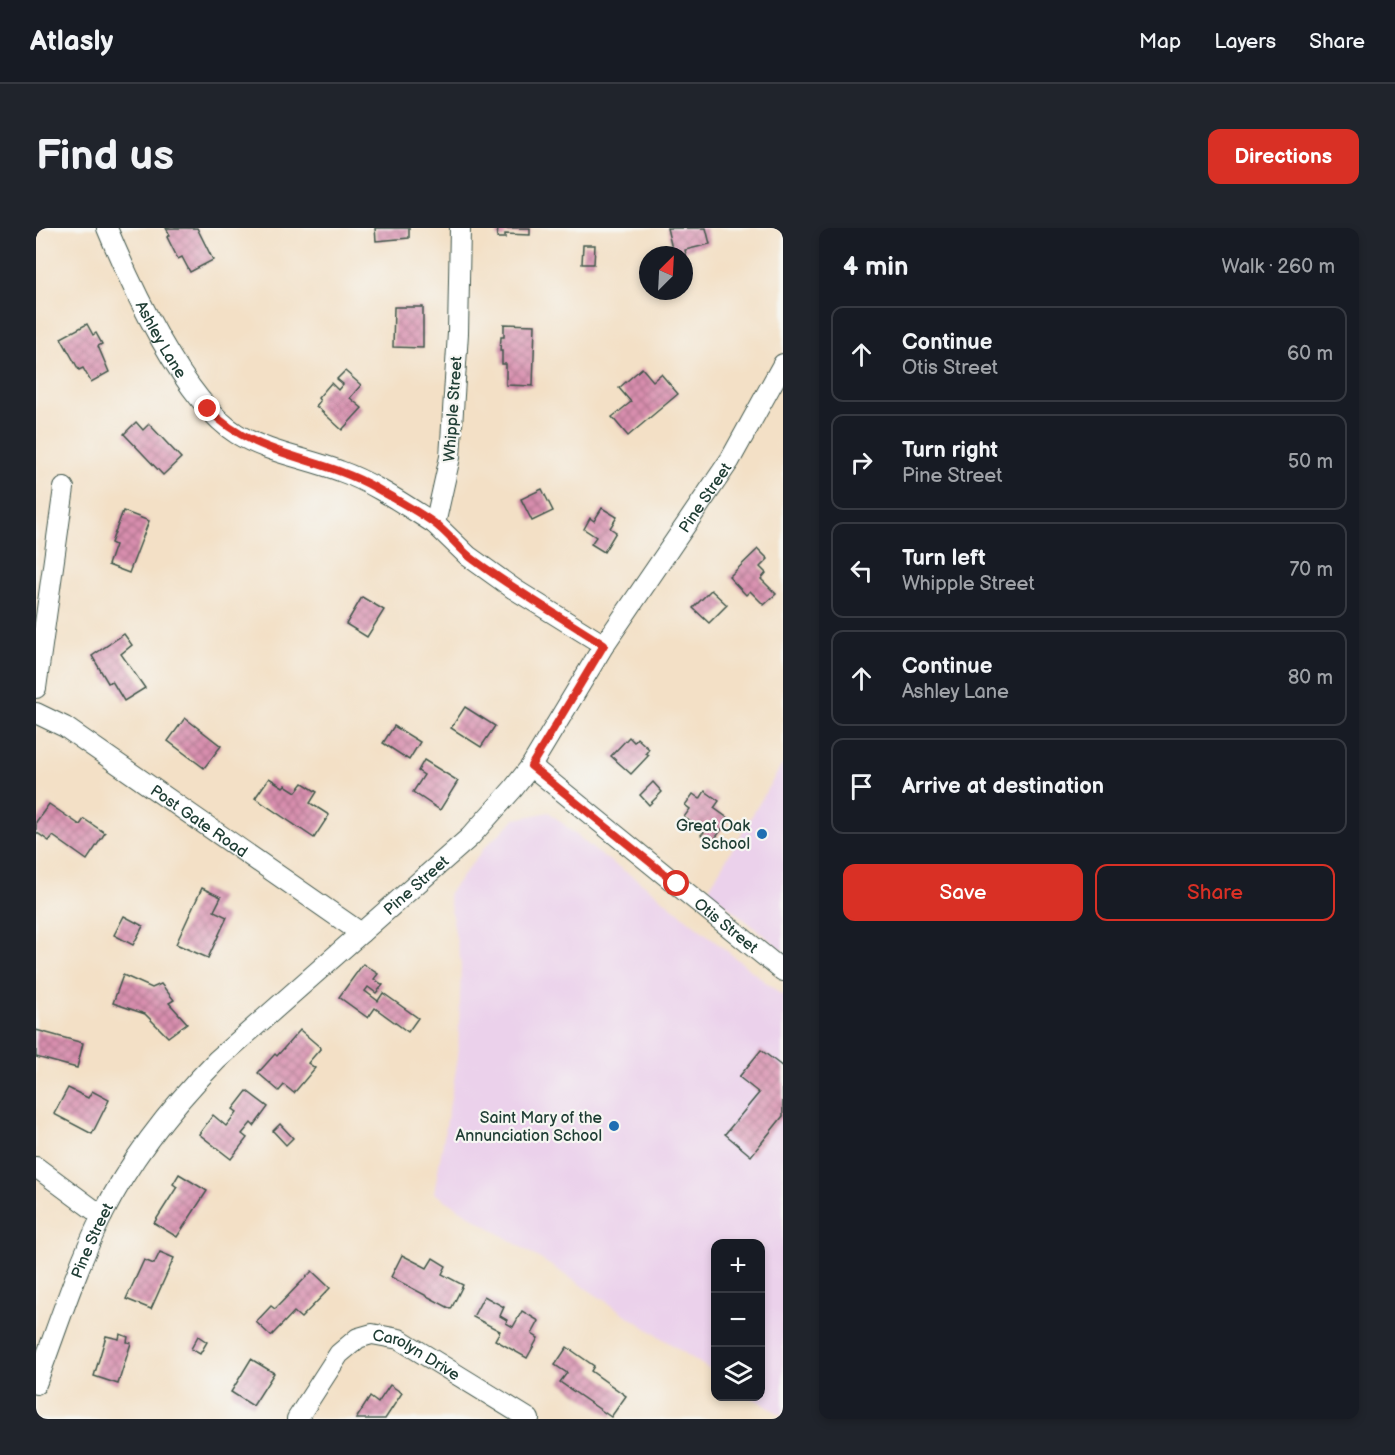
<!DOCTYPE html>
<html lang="en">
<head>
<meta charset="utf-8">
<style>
  :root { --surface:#171b24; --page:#20242c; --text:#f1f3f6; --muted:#9ea1a6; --line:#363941; --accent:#d93025 }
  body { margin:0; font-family:"Balsamiq Sans",sans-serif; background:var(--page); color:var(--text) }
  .controls { position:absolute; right:18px; bottom:18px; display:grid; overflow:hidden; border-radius:12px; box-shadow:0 3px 9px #0003 }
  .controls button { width:54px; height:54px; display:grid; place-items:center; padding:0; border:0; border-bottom:2px solid var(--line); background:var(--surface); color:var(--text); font:30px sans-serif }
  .compass { position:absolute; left:603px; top:18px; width:54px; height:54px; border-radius:50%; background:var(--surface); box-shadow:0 3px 9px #0003; rotate:24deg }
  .stop { position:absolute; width:18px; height:18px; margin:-14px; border:4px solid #d93025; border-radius:50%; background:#fff }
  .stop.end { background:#d93025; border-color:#fff; box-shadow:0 2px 6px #0008 }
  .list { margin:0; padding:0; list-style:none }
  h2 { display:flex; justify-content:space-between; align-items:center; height:78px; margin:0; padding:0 24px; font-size:26px }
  h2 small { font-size:20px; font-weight:400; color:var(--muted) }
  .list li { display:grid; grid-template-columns:39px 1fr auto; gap:18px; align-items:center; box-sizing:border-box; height:96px; margin:0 12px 12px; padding:0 12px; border:2px solid var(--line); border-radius:12px }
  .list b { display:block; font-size:22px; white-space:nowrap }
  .list p { margin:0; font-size:20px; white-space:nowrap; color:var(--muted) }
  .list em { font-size:20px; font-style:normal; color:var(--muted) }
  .actions { display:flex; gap:12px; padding:18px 24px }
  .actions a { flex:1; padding:14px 0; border:2px solid var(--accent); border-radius:12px; text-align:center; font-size:21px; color:var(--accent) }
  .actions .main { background:var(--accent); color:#fff }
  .icon { flex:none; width:33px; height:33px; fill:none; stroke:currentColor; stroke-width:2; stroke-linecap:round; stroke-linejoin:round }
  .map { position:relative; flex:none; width:747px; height:1191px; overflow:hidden; border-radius:12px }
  header { display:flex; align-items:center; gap:36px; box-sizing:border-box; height:84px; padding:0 30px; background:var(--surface); border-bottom:2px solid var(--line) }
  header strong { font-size:28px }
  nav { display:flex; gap:33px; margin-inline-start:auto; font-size:21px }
  .intro { display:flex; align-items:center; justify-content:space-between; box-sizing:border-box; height:144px; padding:0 36px }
  h1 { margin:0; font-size:42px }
  .button { padding:15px 27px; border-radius:12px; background:var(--accent); color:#fff; font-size:21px; font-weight:700 }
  main { display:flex; gap:36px; padding:0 36px }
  aside { flex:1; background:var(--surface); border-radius:12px; box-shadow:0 3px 9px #0003 }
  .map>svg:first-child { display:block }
  .built { fill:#ebd1eb }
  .building { fill:url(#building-cross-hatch) }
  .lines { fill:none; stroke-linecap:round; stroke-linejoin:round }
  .minor-casing { stroke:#3f554a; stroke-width:22 }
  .minor { stroke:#fff; stroke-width:20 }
  .route { stroke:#d93025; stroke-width:8 }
  .poi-dot { fill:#1f6fb2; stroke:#f6f6f2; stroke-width:2 }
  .labels { text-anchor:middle; stroke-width:4.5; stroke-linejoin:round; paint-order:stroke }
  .street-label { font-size:16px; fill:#1f3d34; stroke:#f6f6f2 }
  .poi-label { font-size:16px; fill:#1f3d34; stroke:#f6f6f2; text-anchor:end }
</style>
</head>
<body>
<header>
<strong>Atlasly</strong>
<nav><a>Map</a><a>Layers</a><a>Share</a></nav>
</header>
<div class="intro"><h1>Find us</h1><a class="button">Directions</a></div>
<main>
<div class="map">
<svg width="747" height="1191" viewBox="0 0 747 1191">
  <defs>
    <pattern id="building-cross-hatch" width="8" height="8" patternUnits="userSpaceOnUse" patternTransform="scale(1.5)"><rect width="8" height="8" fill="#d88eae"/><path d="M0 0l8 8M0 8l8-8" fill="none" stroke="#af758e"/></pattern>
  </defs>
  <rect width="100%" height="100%" fill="#f6f6f2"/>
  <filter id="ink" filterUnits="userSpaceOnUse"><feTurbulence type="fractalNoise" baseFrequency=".0167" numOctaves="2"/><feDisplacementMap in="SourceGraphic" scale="12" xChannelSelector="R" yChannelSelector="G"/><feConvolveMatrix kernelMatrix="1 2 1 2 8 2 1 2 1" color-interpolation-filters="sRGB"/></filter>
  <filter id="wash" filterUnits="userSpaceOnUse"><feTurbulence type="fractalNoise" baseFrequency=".008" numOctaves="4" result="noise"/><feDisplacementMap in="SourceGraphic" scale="24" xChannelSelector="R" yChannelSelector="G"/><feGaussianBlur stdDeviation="1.35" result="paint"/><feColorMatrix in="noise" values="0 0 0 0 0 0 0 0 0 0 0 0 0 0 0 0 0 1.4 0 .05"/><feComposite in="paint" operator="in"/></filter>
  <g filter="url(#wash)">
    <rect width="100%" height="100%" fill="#f3e0c6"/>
    <g class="built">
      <path d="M747 535V723L672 662Z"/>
      <path d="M513 584 562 625 609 657 747 768V1188L715 1169 724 1168V1016H680L679 1145 522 1042 398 965 422 830 425 737 412 666 448 620 479 591Z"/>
    </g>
    <g id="blocks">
      <g class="building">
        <path d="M130 0H161L177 32 154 44 146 29 142 31 131 9 134 7Z"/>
        <path d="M339 0H373V10L340 13Z"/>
        <path d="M462 0H494V7L469 6V10H461Z"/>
        <path d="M631 0H670L674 16 649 22 650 27H645L644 24 637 25Z"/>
        <path d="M547 17H559L558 36H546Z"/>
        <path d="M358 79H387V120L357 119Z"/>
        <path d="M51 96 57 107 60 105 66 116 62 118 73 144 55 154 47 140 43 142 25 110Z"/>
        <path d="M468 96 499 97 497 158 470 157V136H466V123H464L465 109H468Z"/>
        <path d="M606 140 617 153 625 146 642 166 592 208 576 189 595 174 583 160Z"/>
        <path d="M309 143 325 157 314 170 326 180 306 202 280 178 284 173 282 170 295 155 302 162 307 156 301 151Z"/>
        <path d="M100 194 107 202 113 196 145 230 127 247 88 206Z"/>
        <path d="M506 261 517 283 496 293 485 271Z"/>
        <path d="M566 280 581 289 574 300 580 304 568 324 555 316 560 309 548 301 554 290 558 293Z"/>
        <path d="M87 283 113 293 93 345 72 337 79 317 75 315Z"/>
        <path d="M722 321 732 331 724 339 730 345 725 351 740 366 728 377 714 363 710 367 693 349Z"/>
        <path d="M675 362 691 377 673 395 657 380Z"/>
        <path d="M326 369 348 382 331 409 310 396Z"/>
        <path d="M88 406 96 417 85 426 109 460 88 473 76 453 72 455 56 428Z"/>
        <path d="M429 479 459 498 445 519 415 500Z"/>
        <path d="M149 490 185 518 168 540 132 513Z"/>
        <path d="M358 498 384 514 373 532 347 515Z"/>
        <path d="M593 509 598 514 601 510 613 521 610 525 613 527 595 546 575 528Z"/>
        <path d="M388 532 422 553 404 582 377 564 388 547 382 543Z"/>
        <path d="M233 550 247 559 249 557 260 564 267 555 281 564 274 575 293 587 278 610 219 570Z"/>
        <path d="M617 554 626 564 613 577 604 567Z"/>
        <path d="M669 563 683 573 678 580 693 591 676 615 665 607 668 604 648 589 654 581 649 577 657 566 664 571Z"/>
        <path d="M13 576 44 597 48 591 69 605 51 632 17 608 13 613 0 604V594Z"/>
        <path d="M166 660 185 669 178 683 191 689 172 730 140 716Z"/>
        <path d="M88 688 107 698 97 717 78 707Z"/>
        <path d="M327 736 342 746 338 751 347 757 340 765 332 759 329 763 342 773 347 765 382 790 372 804 339 780 332 790 303 769Z"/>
        <path d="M87 747 116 760 125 756 138 772 133 775 151 795 132 809 109 786 77 775Z"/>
        <path d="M0 802 47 815 41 840 0 829Z"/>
        <path d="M264 802 285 820 272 835 279 840 258 865 248 857 243 863 222 845 239 826 241 828Z"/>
        <path d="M725 822 747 839V888L715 928 689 906 723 865 703 849Z"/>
        <path d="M32 860 52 870 56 863 73 872 56 906 18 886Z"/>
        <path d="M211 863 232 879 218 898 215 895 206 906 211 910 195 931 163 906 177 887 190 898 201 884 197 881Z"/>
        <path d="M244 896 257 910 250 917 237 903Z"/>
        <path d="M143 946 171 963 141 1009 118 995 141 959 137 956Z"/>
        <path d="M124 1024 138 1030 115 1081 90 1071 108 1032 118 1036Z"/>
        <path d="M366 1027 391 1040 397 1030 410 1038 406 1046 427 1057 415 1081 355 1049Z"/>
        <path d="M276 1043 294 1060 265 1090 258 1084 235 1108 220 1094 235 1078 239 1081Z"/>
        <path d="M448 1068 468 1079 464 1088 471 1092 470 1095 477 1099 486 1083 503 1093 496 1106 502 1110 491 1130 459 1112 464 1103 437 1089Z"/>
        <path d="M84 1106 92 1109 91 1114 95 1115 82 1156 58 1148 70 1108 83 1111Z"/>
        <path d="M162 1108 171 1114 164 1126 155 1121Z"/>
        <path d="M531 1119 558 1138 555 1143 590 1168 575 1189 524 1154 531 1145 519 1137Z"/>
        <path d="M215 1131 238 1145 217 1178 195 1164Z"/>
        <path d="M354 1157 366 1165 349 1191H320L334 1169 342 1175Z"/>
      </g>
    </g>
  </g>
  <g filter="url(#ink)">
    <use href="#blocks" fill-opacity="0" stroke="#3f554a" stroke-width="1.5"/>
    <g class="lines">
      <defs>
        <g id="minor">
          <path id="s1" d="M71 0C95 58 148 173 201 206 233 225 270 230 304 243 338 255 369 277 399 296"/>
          <path d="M424 0 422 105 414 229 399 296 432 328 478 361 568 417"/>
          <path d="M0 460 28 260"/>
          <path id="s2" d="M0 485 29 499 325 705"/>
          <path id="s3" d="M495 538 747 743"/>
          <path d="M0 939 66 988"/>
          <path id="s4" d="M0 1156C21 1101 39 1043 65 990 94 931 135 879 181 832L434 609 477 561 495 538 568 417 694 232 747 136"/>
          <path id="s5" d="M261 1191 303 1126 322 1110 336 1106 363 1111 493 1191"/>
        </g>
      </defs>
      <use href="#minor" class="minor-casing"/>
      <use href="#minor" class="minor"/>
    </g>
  </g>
  <g class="lines" filter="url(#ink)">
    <path class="route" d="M172 181C221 231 283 227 340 260 359 271 380 282 398 295 413 306 424 322 438 332 480 363 525 389 568 417L495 538 641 656"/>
  </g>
  <g class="poi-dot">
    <circle cx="726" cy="606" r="6"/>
    <circle cx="578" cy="898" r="6"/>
  </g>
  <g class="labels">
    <g class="street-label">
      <text dy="6" stroke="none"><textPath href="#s1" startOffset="124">Ashley Lane</textPath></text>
      <text transform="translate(416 181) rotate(-86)" y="6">Whipple Street</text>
      <text dy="6" stroke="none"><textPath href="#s4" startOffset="1126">Pine Street</textPath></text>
      <text dy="6" stroke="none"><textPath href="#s2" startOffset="196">Post Gate Road</textPath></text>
      <text dy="6" stroke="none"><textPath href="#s4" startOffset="640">Pine Street</textPath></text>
      <text dy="6" stroke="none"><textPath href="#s3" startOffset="252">Otis Street</textPath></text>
      <text dy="6" stroke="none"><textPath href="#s4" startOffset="154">Pine Street</textPath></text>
      <text dy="6" stroke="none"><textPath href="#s5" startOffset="166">Carolyn Drive</textPath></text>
    </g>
    <g class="poi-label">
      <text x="714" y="603">Great Oak<tspan x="714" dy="18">School</tspan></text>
      <text x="566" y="895">Saint Mary of the<tspan x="566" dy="18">Annunciation School</tspan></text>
    </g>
  </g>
</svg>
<div class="controls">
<button>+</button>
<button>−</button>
<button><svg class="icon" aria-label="layers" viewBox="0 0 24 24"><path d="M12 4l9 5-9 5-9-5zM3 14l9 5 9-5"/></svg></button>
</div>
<svg class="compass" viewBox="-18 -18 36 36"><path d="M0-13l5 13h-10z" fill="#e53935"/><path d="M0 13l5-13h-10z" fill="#9ea1a6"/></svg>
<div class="stop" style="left:641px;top:656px"></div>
<div class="stop end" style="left:172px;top:181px"></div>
</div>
<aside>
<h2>4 min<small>Walk · 260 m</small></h2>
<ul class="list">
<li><svg class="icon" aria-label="ahead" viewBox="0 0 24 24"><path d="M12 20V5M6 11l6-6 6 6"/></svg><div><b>Continue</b><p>Otis Street</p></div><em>60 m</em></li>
<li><svg class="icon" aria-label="right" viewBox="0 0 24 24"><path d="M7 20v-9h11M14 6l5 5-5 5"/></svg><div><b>Turn right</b><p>Pine Street</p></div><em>50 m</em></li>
<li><svg class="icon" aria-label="left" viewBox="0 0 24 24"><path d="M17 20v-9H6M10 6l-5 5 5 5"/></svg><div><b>Turn left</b><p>Whipple Street</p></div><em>70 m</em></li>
<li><svg class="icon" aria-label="ahead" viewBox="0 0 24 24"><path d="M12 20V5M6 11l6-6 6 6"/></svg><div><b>Continue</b><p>Ashley Lane</p></div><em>80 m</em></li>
<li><svg class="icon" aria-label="arrive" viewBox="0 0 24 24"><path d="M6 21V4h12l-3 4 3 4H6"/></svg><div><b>Arrive at destination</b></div></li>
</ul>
<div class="actions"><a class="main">Save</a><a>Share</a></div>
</aside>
</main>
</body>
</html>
